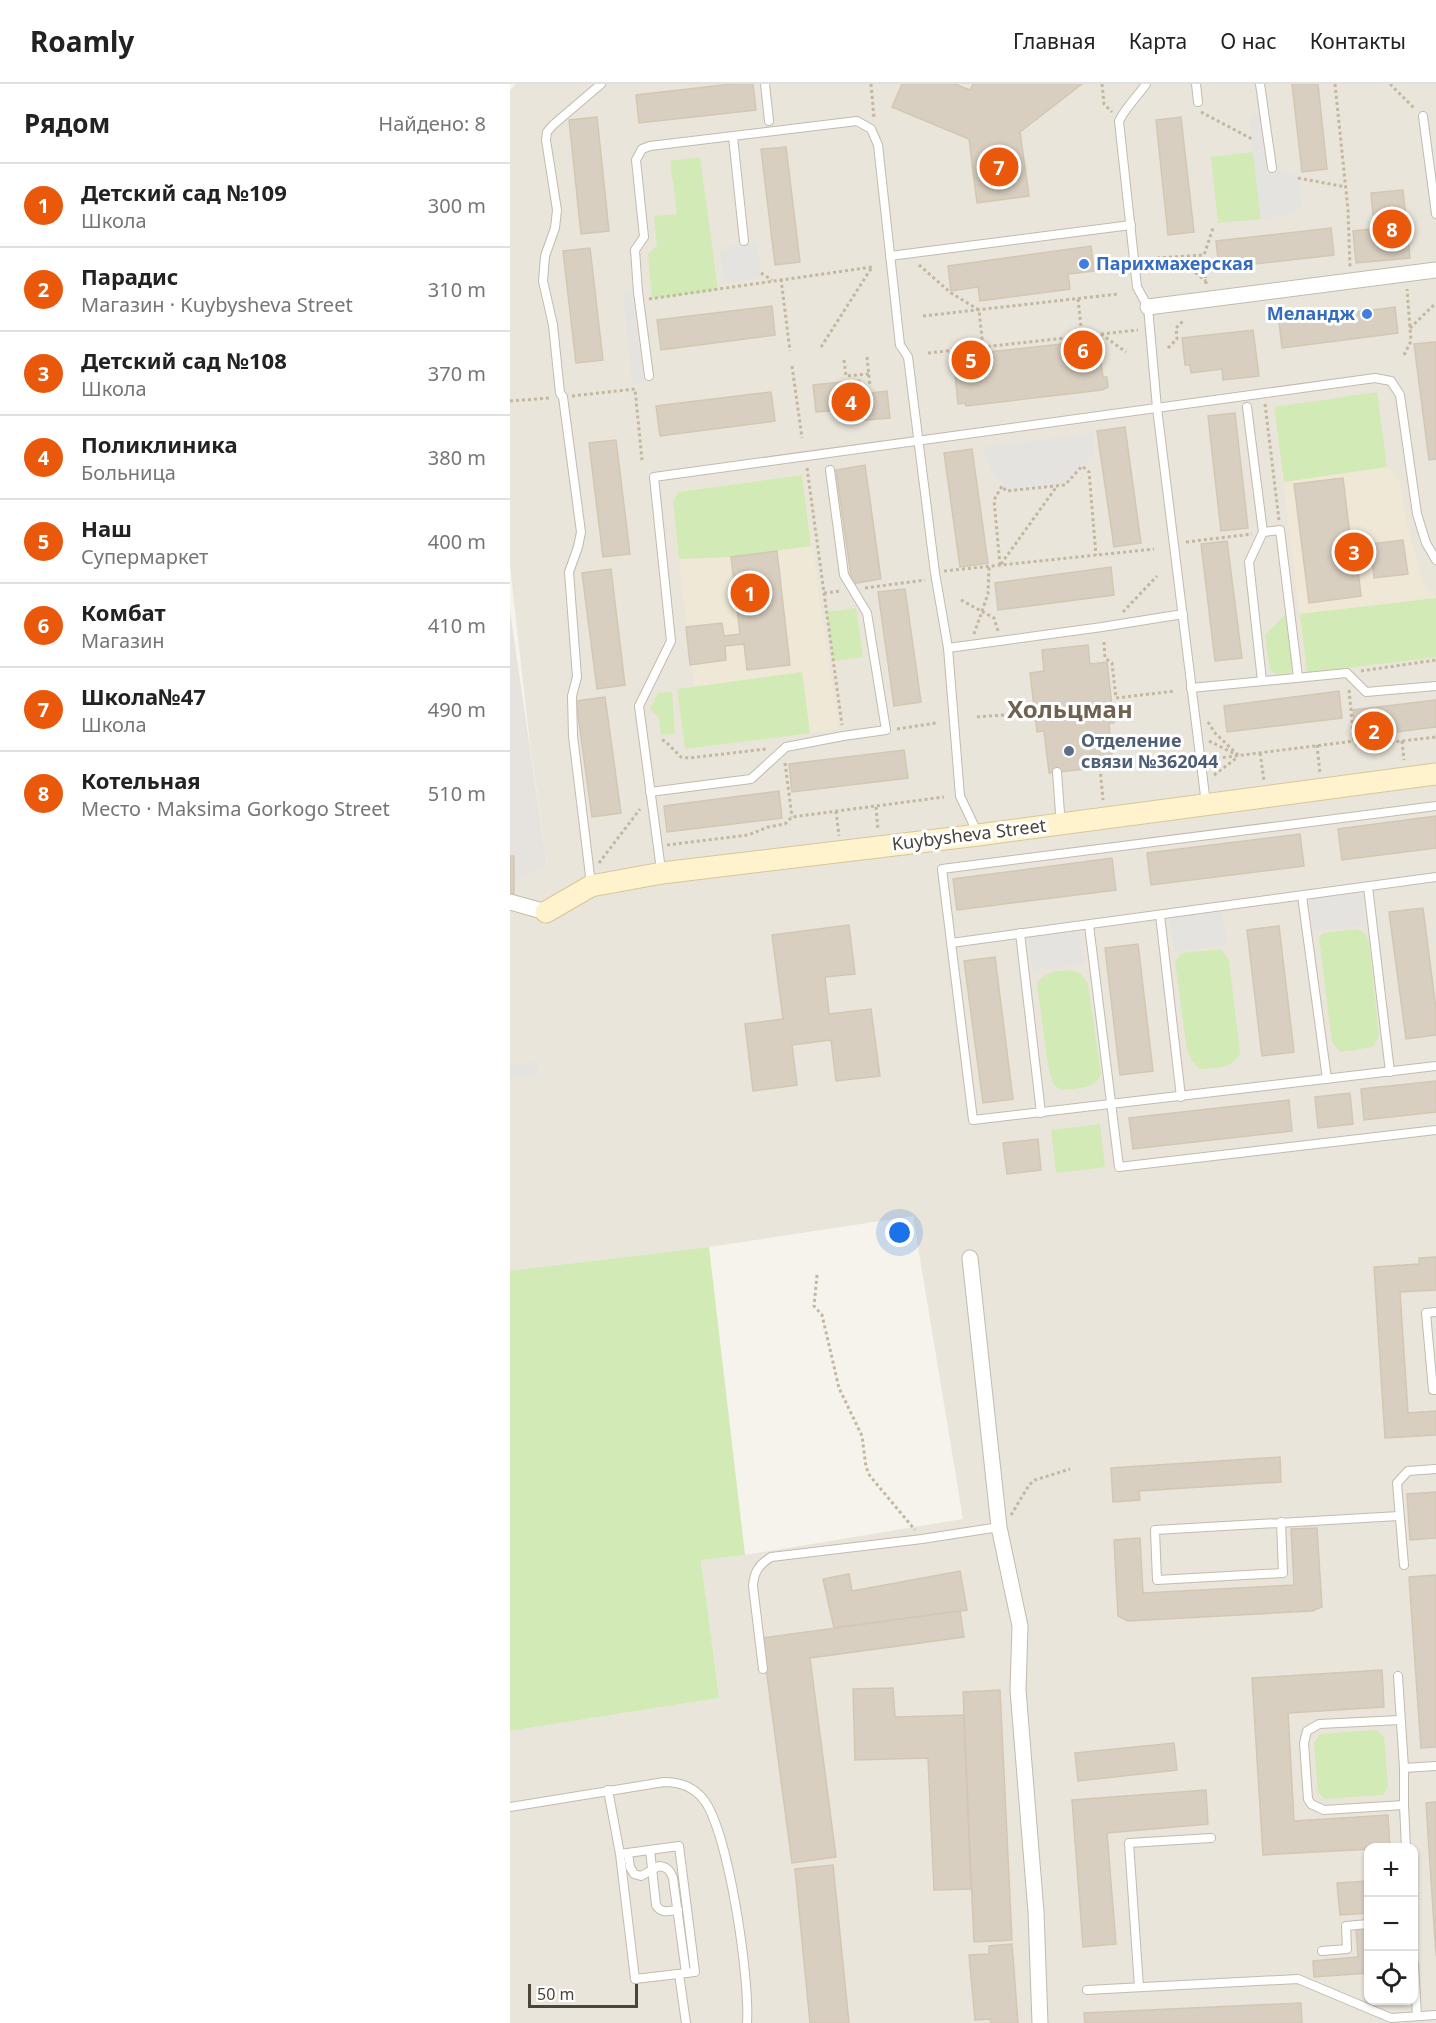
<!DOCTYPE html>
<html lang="ru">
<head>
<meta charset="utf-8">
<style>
  :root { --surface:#fff; --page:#f2f2f2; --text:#222; --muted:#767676; --line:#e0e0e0; --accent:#ea580c }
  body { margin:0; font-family:"Noto Sans",sans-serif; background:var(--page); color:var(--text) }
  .controls { position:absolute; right:18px; bottom:18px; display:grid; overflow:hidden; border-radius:12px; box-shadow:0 2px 4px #0004 }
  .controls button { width:54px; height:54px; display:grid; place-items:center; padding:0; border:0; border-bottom:2px solid var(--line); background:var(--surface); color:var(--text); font:30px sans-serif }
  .scale { position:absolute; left:18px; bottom:15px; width:110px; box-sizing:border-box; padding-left:6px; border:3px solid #4b4439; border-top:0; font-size:16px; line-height:21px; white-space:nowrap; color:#4b4439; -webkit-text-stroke:4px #fff; paint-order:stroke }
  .you { position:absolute; left:390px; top:1149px; width:21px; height:21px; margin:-15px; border:4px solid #fff; border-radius:50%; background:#1a73e8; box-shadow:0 0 0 9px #1a73e833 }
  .badge { display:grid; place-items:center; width:39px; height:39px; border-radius:50%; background:var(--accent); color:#fff; font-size:20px; font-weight:700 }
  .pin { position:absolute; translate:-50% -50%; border:3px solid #fff; box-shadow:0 2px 6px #0006 }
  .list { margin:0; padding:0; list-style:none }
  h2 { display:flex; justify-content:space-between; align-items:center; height:78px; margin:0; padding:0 24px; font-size:26px }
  h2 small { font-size:20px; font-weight:400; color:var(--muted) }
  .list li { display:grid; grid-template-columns:39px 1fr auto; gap:18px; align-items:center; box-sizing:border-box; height:84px; padding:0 24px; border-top:2px solid var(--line) }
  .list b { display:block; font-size:22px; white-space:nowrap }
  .list p { margin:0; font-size:20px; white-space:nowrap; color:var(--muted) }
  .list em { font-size:20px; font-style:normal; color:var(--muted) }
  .icon { flex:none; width:33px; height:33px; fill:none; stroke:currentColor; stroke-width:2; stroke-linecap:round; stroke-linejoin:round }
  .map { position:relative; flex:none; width:926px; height:1939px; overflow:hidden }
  header { display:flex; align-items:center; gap:36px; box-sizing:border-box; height:84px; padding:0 30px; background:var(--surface); border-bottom:2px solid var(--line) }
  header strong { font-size:28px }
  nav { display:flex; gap:33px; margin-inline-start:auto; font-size:21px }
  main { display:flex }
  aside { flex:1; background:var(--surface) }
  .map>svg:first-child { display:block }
  .residential { fill:#eae5da; fill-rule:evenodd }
  .industrial { fill:#e6e2dd }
  .education { fill:#efe8d6 }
  .green { fill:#d2eab5 }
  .parking { fill:#e5e3e0 }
  .building { fill:#d8cfc1; stroke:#d3c7b4; stroke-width:1.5 }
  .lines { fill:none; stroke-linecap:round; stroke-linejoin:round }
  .lane-casing { stroke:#c2bbae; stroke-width:10 }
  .street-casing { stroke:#c2bbae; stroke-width:17 }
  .secondary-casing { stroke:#d6c79b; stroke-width:23 }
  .path { stroke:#c4b79f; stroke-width:3; stroke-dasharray:3 3; stroke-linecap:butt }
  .lane { stroke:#fff; stroke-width:8 }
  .street { stroke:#fff; stroke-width:15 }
  .secondary { stroke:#fff3cd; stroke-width:21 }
  .shop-dot { fill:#3f7fe0; stroke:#fff; stroke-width:2 }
  .service-dot { fill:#5c6f8a; stroke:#fff; stroke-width:2 }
  .labels { text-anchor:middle; stroke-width:6; stroke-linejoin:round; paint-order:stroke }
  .shop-label { font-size:18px; font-weight:bold; fill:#366cbe; stroke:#fff; text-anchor:start }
  .service-label { font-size:18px; font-weight:bold; fill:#4e5e75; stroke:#fff; text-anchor:start }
  .street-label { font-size:18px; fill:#4b4439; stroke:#fff }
  .district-label { font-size:24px; font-weight:bold; fill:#6e6250; stroke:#fff }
</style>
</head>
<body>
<header>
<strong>Roamly</strong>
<nav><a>Главная</a><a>Карта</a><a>О нас</a><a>Контакты</a></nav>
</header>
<main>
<aside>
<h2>Рядом<small>Найдено: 8</small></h2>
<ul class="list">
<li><span class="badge">1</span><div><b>Детский сад №109</b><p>Школа</p></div><em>300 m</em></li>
<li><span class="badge">2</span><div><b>Парадис</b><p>Магазин · Kuybysheva Street</p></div><em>310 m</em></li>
<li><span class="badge">3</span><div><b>Детский сад №108</b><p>Школа</p></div><em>370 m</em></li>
<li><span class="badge">4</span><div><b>Поликлиника</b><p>Больница</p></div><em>380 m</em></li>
<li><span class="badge">5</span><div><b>Наш</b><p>Супермаркет</p></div><em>400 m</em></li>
<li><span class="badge">6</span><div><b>Комбат</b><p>Магазин</p></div><em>410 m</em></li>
<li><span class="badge">7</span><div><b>Школа№47</b><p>Школа</p></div><em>490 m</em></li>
<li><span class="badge">8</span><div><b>Котельная</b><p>Место · Maksima Gorkogo Street</p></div><em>510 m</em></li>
</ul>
</aside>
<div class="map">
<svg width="926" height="1939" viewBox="0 0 926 1939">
  <rect width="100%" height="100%" fill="#f6f3ec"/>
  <path class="residential" d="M6 0H926V1939H0V1647L209 1614 191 1476 235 1471 453 1435 403 1132 199 1163 0 1188V799L37 780 20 661 0 482V6ZM858 1764H904V1916H858Z"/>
  <path class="industrial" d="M0 527 37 781 0 799Z"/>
  <g class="education">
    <path d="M867 308 877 383 890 397 896 438 913 499 926 514V573L797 589 764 323Z"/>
    <path d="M292 391 328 645 175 665 167 605 184 602 163 425 165 412 168 408 174 406Z"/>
  </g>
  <g class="green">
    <path d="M743 68 751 135 708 139 701 73Z"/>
    <path d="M190 73 208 206 142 215 138 170 147 161 144 132 167 130 160 77Z"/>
    <path d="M867 308 877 383 774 398 764 323Z"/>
    <path d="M292 391 301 462 221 473 169 475 163 418 168 408Z"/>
    <path d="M926 514V573L797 589 790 530Z"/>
    <path d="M346 524 353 573 323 577 317 528Z"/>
    <path d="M776 530 783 584 779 590 767 591 760 585 755 551Z"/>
    <path d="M292 588 300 649 175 665 167 605Z"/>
    <path d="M162 608 165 650 151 651 149 635 140 624 148 609Z"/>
    <path d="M847 845 854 849 859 858 869 952 863 963 830 968 822 958 809 853 814 849Z"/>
    <path d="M710 865 719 876 730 970C722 985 705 984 690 985L682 977 677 966 665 878 672 869Z"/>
    <path d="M561 886 570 889 578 900 591 990C586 1006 565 1004 551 1006L543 1000 538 981 527 900C534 886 548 888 561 886Z"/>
    <path d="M590 1040 595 1083 546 1089 541 1046Z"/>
    <path d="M199 1163 235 1471 191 1476 209 1614 0 1647V1187Z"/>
    <path d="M866 1646 874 1653 878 1703 873 1711 815 1715 808 1709 804 1659 810 1650Z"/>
  </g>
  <g class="parking">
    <path d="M746 30H749L756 89 776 87 788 94 792 123 780 131 751 135 739 37Z"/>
    <path d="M247 159 251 194 214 199 210 168 222 162Z"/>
    <path d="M113 208H121L134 299 122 301Z"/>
    <path d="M584 349V369L555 401 496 407 482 389 472 363Z"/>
    <path d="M851 808 856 841 804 847 799 815Z"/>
    <path d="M712 827 717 861 664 868 659 834Z"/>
    <path d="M569 845 574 880 523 887 518 852Z"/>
    <path d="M28 978V991L0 993V980Z"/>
  </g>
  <g class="building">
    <path d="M222 0H243L246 26 129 39 126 11Z"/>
    <path d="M392 0H445L460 6 463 0H572L510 48 519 112 467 119 459 55 382 23Z"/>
    <path d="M782 0H808L817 85 792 88Z"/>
    <path d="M87 33 99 147 71 150 59 36Z"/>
    <path d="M671 33 684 148 658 151 646 36Z"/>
    <path d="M276 63 290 178 265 181 251 65Z"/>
    <path d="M893 106 900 174 846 179 843 147 890 142 889 128 863 131 861 109Z"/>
    <path d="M821 144 824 171 709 184 706 157Z"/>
    <path d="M581 162 584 187 558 190 560 205 470 217 468 203 441 207 438 182Z"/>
    <path d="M80 164 93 276 66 279 53 167Z"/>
    <path d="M262 222 265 251 151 266 147 236Z"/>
    <path d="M885 223 888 249 772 264 769 238Z"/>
    <path d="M743 246 749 292 713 296 712 285 681 289 680 281H675L672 254Z"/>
    <path d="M588 256 593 293H597L598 303 592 306 456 322 455 319 448 320 443 272Z"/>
    <path d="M926 258V375L919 376 904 260Z"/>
    <path d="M350 296 351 310 377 307 380 334 334 338 332 326 306 328 303 301Z"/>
    <path d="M261 308 265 337 150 352 146 322Z"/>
    <path d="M725 329 738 444 711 447 698 332Z"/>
    <path d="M615 343 631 459 604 463 587 347Z"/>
    <path d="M106 356 120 470 93 473 79 359Z"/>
    <path d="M462 365 478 479 450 483 434 369Z"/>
    <path d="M355 381 371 495 342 500 326 386Z"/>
    <path d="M833 394 842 468 861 466V460L893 456 898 490 864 494 862 474 847 476 851 512 799 519 784 400Z"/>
    <path d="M717 457 732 574 705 577 691 460Z"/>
    <path d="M267 467 280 581 237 586 234 560 215 562 216 576 180 581 176 543 212 539 214 552 230 550 221 473Z"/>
    <path d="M601 483 604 511 488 526 485 499Z"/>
    <path d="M101 485 115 601 87 605 72 489Z"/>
    <path d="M395 505 411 618 384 622 368 508Z"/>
    <path d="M578 561 580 580 597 578 604 639H599L603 682 539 689 534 647 527 648 520 589 534 587 532 566Z"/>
    <path d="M829 607 832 634 717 648 714 622Z"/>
    <path d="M95 613 111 729 82 733 66 617Z"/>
    <path d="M926 616V643L846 653 843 626Z"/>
    <path d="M394 666 398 694 282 708 279 680Z"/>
    <path d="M269 707 272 734 157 748 154 722Z"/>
    <path d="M926 732V764L832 776 828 745Z"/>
    <path d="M790 750 794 782 641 801 637 769Z"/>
    <rect x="0" y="772" width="4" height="38"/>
    <path d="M602 774 606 806 447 826 443 795Z"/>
    <path d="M913 824 926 925V951L896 955 879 828Z"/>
    <path d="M339 841 345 890 315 893 319 930 361 925 370 992 326 997 321 956 282 961 287 1001 243 1007 235 940 273 935 262 851Z"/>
    <path d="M769 842 784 968 752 972 737 846Z"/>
    <path d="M628 860 643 987 610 991 595 864Z"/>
    <path d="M485 873 503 1015 473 1019 454 877Z"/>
    <path d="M926 997V1028L854 1036 851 1005Z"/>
    <path d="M840 1009 843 1040 808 1044 805 1013Z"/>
    <path d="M779 1016 782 1047 623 1065 619 1034Z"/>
    <path d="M528 1055 531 1086 497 1090 493 1059Z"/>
    <path d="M926 1173V1206L890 1208 898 1329 926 1327V1351L875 1354 864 1183 909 1180V1174Z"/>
    <path d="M770 1373 771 1398 629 1407 630 1416 603 1418 601 1384Z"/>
    <path d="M926 1408V1454L900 1456 897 1410Z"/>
    <path d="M807 1444 812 1523 802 1527 618 1537 608 1532 604 1456 630 1454 633 1509 784 1501 781 1445Z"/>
    <path d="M450 1487 457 1526 324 1544 313 1495 339 1490 342 1507Z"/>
    <path d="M926 1491V1663L911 1664 899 1493Z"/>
    <path d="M450 1527 454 1553 300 1574 326 1773 282 1779 252 1554Z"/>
    <path d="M872 1586 874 1623 778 1629 784 1737 878 1731 880 1764 753 1771 742 1594Z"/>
    <path d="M383 1604 385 1633 454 1631 461 1805 424 1806 418 1674 345 1676 343 1605Z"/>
    <path d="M490 1606 502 1856 464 1858 453 1608Z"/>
    <path d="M664 1659 667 1686 568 1697 565 1669Z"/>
    <path d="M696 1706 698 1740 597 1749 606 1860 573 1863 562 1716Z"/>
    <path d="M926 1718V1872L916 1719Z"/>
    <path d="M323 1781 339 1939H300L285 1785Z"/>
    <path d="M858 1797V1829L830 1831 827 1799Z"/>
    <path d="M858 1844V1889L804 1893 803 1877 848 1873 846 1845Z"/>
    <path d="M502 1860 508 1939H481L480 1935 465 1936 459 1871 479 1870V1862Z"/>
    <path d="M791 1919 792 1939H575L574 1929Z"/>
  </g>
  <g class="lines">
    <defs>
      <g id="lane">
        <path d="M255 0 259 37"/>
        <path d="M636 0C627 13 616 23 609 37L627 203 638 223 647 324 696 720"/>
        <path d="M686 0 688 18"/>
        <path d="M750 0 762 84"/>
        <path d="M913 32 926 130"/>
        <path d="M223 53 234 157"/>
        <path d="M380 172 621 141"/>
        <path d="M139 292 128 208 125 166 134 153 126 76 132 65 140 62 347 37 361 45 368 61 390 261 398 273 425 489 438 564 450 712 468 750"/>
        <path d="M737 323 753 448 739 478 752 597"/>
        <path d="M753 448 770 446 788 593"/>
        <path d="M438 564 592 543 673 530"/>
        <path d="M681 604 837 589 856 608 926 602"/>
        <path d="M547 688 550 729"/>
        <path d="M140 708 241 695 276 663 333 652 376 646 357 529 334 491 320 386"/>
        <path d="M926 722 432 785 463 1036 926 982"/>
        <path d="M151 786 129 622 161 557 144 393 865 294 881 297 890 311 907 430 916 459 926 476"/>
        <path d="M81 800 63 652 62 612 67 593 59 488 68 463 71 448 53 313 50 309 43 241 33 197 35 172 45 144 47 126 36 56 37 48 43 41 91 0"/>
        <path d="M858 803 880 988"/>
        <path d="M792 812 817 995"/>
        <path d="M650 831 671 1013"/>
        <path d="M579 841 609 1083 926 1046"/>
        <path d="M510 849 531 1029"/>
        <path d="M441 859 926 793"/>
        <path d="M926 1228 916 1229 923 1306H926"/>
        <path d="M771 1438 773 1489 647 1496 645 1446 889 1432"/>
        <path d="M894 1481 887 1399 898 1387 926 1385"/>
        <path d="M253 1585 243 1502C244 1487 249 1481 261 1473L412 1455 489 1443"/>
        <path d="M888 1592 894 1684V1721L896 1764"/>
        <path d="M890 1636 809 1640 797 1647 794 1659 798 1715 801 1720 814 1726 894 1721"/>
        <path d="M894 1684 926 1682"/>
        <path d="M98 1706 110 1770 125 1895 185 1888 169 1762 110 1770"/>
        <path d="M0 1723 154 1698C169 1698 184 1703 194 1716 219 1750 240 1895 237 1939"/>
        <path d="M140 1766 146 1821C151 1830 159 1827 168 1826"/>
        <path d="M118 1769 120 1783 124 1790 131 1792 149 1782C157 1783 160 1786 163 1794L176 1889"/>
        <path d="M812 1867 837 1865 836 1842 858 1840"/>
        <path d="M904 1880 907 1932"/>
        <path d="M169 1890 176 1939"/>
        <path d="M629 1903 619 1759 701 1754"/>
        <path d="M577 1906 788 1895 881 1934 926 1931"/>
      </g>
      <g id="street">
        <path d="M638 223 926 186"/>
        <path d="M0 818 36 828"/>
        <path d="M460 1174 489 1443 510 1542 508 1606 526 1828 530 1939"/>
      </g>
      <path id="secondary" d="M36 828 81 802 152 789 468 751 926 690"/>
    </defs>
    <use href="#lane" class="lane-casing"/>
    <use href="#street" class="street-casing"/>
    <use href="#secondary" class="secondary-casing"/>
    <g class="path">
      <path d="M361 0 364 34"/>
      <path d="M592 0 594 20 602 28"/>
      <path d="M825 0 838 126 840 183"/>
      <path d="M880 0 905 25"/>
      <path d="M691 28 742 55"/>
      <path d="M788 94 836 103"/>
      <path d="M647 174 694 171"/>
      <path d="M666 174 696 197"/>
      <path d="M409 181 441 209 469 226 473 263"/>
      <path d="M251 189 262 196"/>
      <path d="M271 195 280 267"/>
      <path d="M696 200 694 171 703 144"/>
      <path d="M139 215 362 183"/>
      <path d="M568 215 572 252"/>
      <path d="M413 232 608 210"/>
      <path d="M900 244 926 219"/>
      <path d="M591 250 616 268"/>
      <path d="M311 263 362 183"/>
      <path d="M658 264 667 255 666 244 674 236"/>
      <path d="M418 269 628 246"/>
      <path d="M894 271 901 257 897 205"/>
      <path d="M357 273 360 302"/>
      <path d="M334 276 336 292 359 290"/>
      <path d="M282 282 292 354"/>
      <path d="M62 312 125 305 132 376"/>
      <path d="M0 317 40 314"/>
      <path d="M755 320 769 436"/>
      <path d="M297 384 332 641"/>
      <path d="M676 458 742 450"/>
      <path d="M491 480 547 402"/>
      <path d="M490 481 484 416 492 402 496 407 555 401 572 382 579 388 586 471"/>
      <path d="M434 487 644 465"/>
      <path d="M355 504 415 496"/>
      <path d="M314 509 331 507"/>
      <path d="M451 516 484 534 488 547"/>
      <path d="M613 528 647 492"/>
      <path d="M464 550 478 510 479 482"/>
      <path d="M594 558 595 574 602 579 606 614 665 607"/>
      <path d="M851 587 926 576"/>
      <path d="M839 606 844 657 849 662 926 653"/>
      <path d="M467 633 519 629"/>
      <path d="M698 638 705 649 729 672"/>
      <path d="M387 645 426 639"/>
      <path d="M152 656 155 657 171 673 179 674 256 665"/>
      <path d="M699 657 725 670"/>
      <path d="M892 657 894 676"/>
      <path d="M807 661 810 690"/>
      <path d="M750 669 754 697"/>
      <path d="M701 675 844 657"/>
      <path d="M275 679 282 733"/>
      <path d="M590 684 593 716"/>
      <path d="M704 691 728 673"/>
      <path d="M366 723 368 746"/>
      <path d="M326 727 329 752"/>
      <path d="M157 761 238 751 258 743 275 740 282 733 434 713"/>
      <path d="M89 779 130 725"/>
      <path d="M307 1191 304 1222 312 1231 329 1304 352 1352 356 1383 360 1392 405 1446"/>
      <path d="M501 1431 519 1401 525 1396 560 1385"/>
    </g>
    <use href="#lane" class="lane"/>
    <use href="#street" class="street"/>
    <use href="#secondary" class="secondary"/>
  </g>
  <g class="shop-dot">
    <circle cx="574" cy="180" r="6"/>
    <circle cx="857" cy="230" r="6"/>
  </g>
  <circle class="service-dot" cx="559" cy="667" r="6"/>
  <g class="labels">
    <g class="shop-label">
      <text x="586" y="186">Парихмахерская</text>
      <text x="845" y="236" text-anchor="end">Меландж</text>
    </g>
    <g class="service-label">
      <text x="571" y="663">Отделение<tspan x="571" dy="21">связи №362044</tspan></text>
    </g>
    <g class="street-label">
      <text transform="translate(459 751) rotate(-7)" y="6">Kuybysheva Street</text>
    </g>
    <g class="district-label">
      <text x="560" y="634">Хольцман</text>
    </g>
  </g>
</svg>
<div class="controls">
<button>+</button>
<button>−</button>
<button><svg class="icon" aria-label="locate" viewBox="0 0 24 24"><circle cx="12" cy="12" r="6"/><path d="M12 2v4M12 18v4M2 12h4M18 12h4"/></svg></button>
</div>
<div class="scale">50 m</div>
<div class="you"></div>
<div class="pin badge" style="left:240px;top:509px">1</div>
<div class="pin badge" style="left:864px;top:647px">2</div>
<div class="pin badge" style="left:844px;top:468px">3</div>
<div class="pin badge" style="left:341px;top:318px">4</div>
<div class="pin badge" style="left:461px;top:276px">5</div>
<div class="pin badge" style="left:573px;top:266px">6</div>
<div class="pin badge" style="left:489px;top:83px">7</div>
<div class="pin badge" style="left:882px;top:145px">8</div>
</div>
</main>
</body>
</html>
